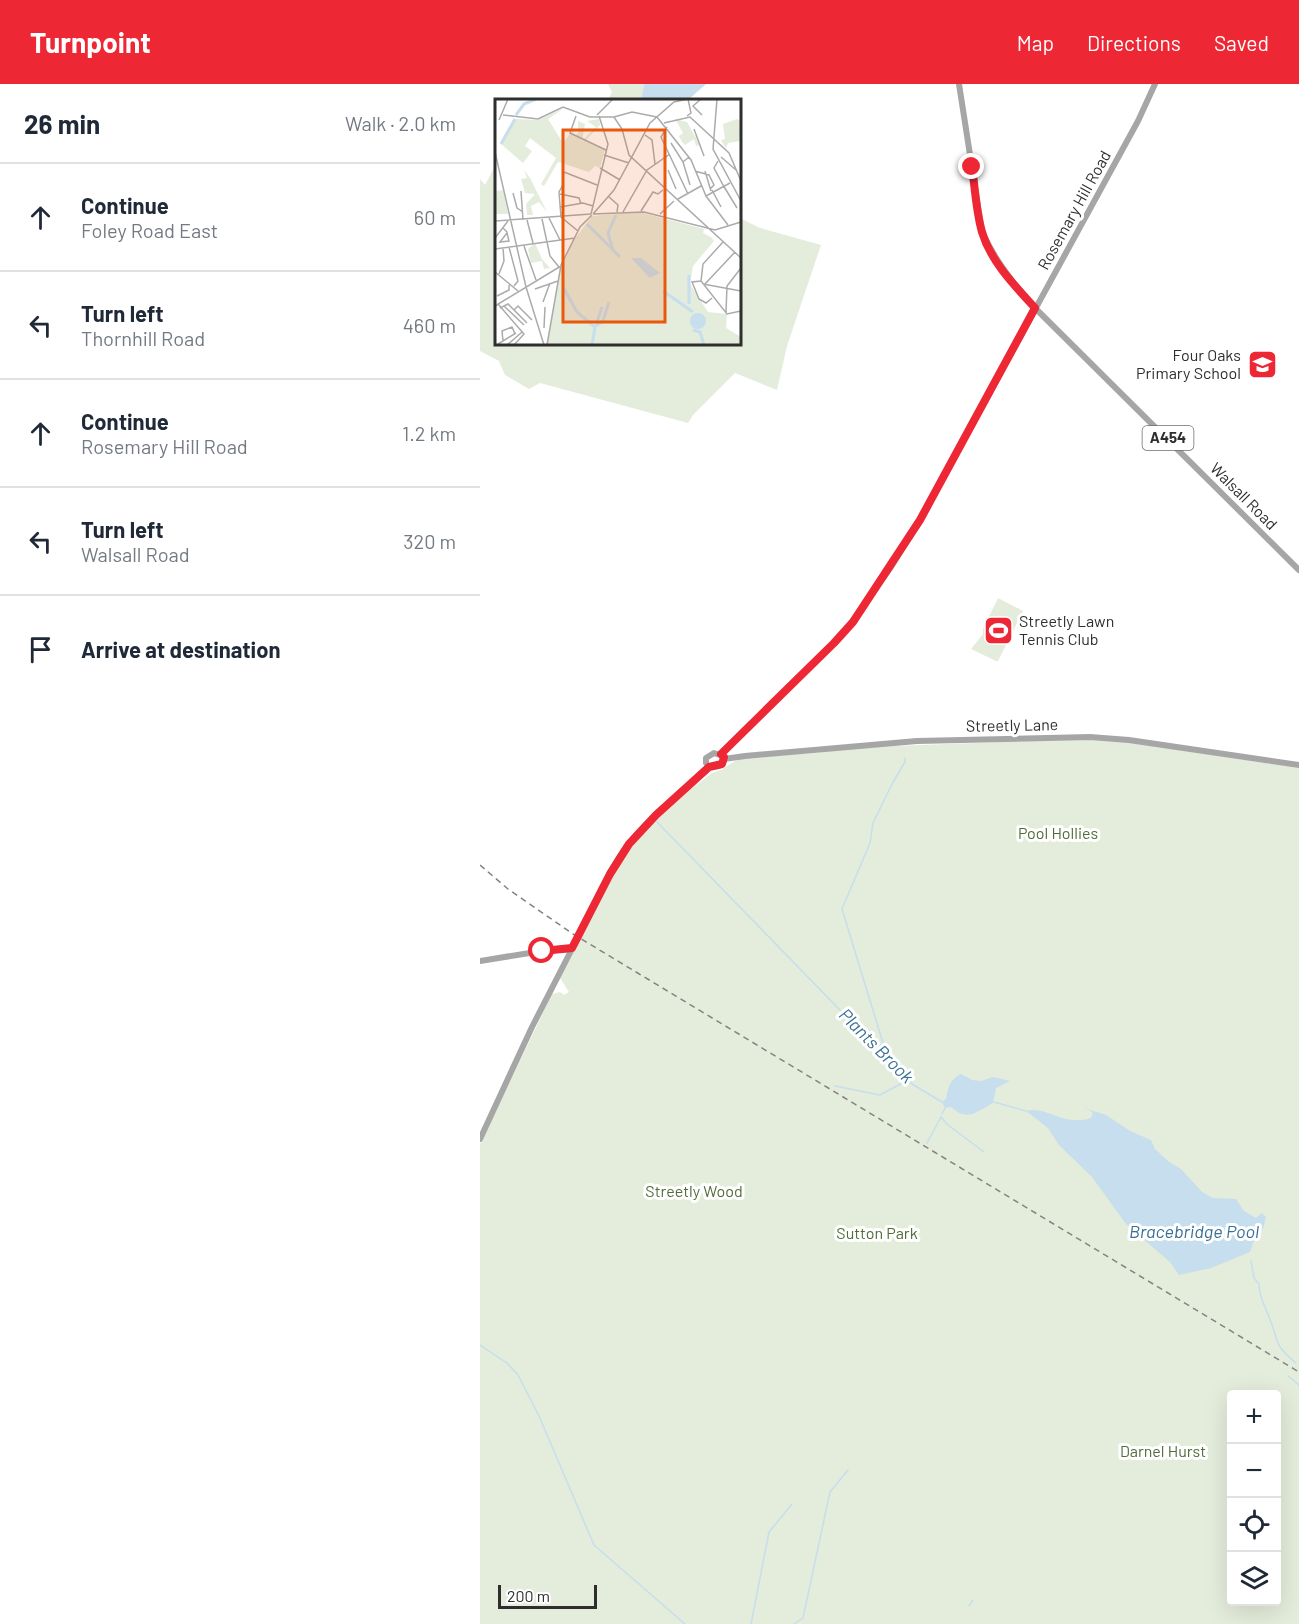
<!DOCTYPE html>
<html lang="en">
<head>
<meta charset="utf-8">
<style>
  :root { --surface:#fff; --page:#f2f2f3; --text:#1f2937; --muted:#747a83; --line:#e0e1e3; --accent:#ee2735 }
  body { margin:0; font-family:Barlow,sans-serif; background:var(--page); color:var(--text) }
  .controls { position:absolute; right:18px; bottom:18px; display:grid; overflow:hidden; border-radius:6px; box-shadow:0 6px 24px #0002 }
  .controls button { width:54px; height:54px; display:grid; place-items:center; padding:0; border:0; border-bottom:2px solid var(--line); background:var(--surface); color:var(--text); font:30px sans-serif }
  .scale { position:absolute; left:18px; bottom:15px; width:99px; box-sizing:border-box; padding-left:6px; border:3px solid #2e2e2e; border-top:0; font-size:16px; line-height:21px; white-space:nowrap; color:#2e2e2e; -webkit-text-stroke:4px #fff; paint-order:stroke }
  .stop { position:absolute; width:18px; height:18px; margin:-14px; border:4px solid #ee2735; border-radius:50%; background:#fff }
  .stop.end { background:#ee2735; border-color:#fff; box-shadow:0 2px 6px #0008 }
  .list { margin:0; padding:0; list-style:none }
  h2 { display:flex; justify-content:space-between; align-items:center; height:78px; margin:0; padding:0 24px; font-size:26px }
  h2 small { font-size:20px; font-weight:400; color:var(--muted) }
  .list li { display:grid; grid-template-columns:39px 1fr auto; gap:18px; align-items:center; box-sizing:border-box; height:108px; padding:0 24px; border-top:2px solid var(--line) }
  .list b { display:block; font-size:22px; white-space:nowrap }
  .list p { margin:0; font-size:20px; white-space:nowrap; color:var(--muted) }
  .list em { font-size:20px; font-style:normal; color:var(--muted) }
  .icon { flex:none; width:33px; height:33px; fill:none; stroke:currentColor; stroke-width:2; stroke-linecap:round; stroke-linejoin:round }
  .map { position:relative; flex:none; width:819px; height:1540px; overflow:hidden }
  header { display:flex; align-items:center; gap:36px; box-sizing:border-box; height:84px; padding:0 30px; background:var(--accent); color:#fff }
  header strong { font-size:28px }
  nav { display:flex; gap:33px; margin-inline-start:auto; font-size:21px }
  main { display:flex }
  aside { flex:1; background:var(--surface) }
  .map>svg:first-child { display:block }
  .green { fill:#e4ecdb; fill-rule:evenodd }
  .water { fill:#c6deed }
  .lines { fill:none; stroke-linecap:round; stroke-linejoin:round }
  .stream { stroke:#c6deed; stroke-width:1.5 }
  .major { stroke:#a6a6a6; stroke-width:6 }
  .rail { stroke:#838383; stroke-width:1.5; stroke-dasharray:6 4.5; stroke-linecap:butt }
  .major-bridge { stroke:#a6a6a6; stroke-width:6 }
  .route { stroke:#ee2735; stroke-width:8 }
  .labels { text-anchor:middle; stroke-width:6; stroke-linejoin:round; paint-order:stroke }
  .shield { fill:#fff; stroke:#6d6d6d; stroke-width:1.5 }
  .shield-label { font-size:15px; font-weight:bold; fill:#2e2e2e }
  .street-label { font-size:16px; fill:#2e2e2e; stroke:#fff }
  .poi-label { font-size:16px; fill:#2e2e2e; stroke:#fff; text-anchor:end }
  .park-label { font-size:16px; fill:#516c39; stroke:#fff }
  .water-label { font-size:18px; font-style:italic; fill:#387094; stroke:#fff }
  .inset-river { fill:none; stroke:#c6deed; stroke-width:3 }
  .inset-road { fill:none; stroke:#ababab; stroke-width:1.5 }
  .view { fill:#e8590c; fill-opacity:0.15; stroke:#e8590c; stroke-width:3 }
  .inset-edge { fill:none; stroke:#2e2e2e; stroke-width:3 }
</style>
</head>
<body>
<header>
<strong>Turnpoint</strong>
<nav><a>Map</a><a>Directions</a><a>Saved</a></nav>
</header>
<main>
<aside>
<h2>26 min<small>Walk · 2.0 km</small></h2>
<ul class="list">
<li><svg class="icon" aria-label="ahead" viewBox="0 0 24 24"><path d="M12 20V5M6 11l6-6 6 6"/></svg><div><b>Continue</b><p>Foley Road East</p></div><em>60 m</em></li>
<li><svg class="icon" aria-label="left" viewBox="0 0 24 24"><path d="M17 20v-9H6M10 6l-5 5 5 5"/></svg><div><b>Turn left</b><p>Thornhill Road</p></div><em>460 m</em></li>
<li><svg class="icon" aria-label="ahead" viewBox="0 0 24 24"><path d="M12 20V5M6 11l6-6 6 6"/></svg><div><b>Continue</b><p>Rosemary Hill Road</p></div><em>1.2 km</em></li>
<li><svg class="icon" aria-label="left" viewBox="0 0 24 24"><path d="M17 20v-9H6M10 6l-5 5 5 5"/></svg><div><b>Turn left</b><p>Walsall Road</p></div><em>320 m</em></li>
<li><svg class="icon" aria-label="arrive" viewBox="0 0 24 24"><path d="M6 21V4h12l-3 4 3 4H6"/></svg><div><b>Arrive at destination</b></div></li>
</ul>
</aside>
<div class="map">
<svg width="819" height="1540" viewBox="0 0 819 1540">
  <rect width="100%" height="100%" fill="#fff"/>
  <g class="green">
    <path d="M128 0H164L161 16H128L132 8Z"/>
    <path d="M16 80V260H260V134L280 144 341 161 307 262 297 306 255 289 213 331 208 339 60 299 49 305 25 291 19 277 0 267V95L5 101Z"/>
    <path d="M518 514 543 527 518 577H516L491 565 503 550V545Z"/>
    <path d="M610 655 648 658 819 684V1540H0V1060L72 910 80 908 84 911 89 908 80 894 138 781 158 753 207 708 232 689 241 686 255 677 264 674 335 669 383 663ZM752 1310H796V1518H752Z"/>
  </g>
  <g class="water">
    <path d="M164 0H226L208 16H161Z"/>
    <path d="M481 990 492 996 501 997 513 993 530 997 516 1004 513 1019C496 1028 488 1038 471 1023L465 1024 462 1018 466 1015C468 1004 470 995 481 990Z"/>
    <path d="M601 1020 607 1025 626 1031 650 1047 671 1056 675 1065 689 1078 701 1085 722 1108 733 1114 756 1115 764 1127 776 1134 782 1129 786 1133 783 1145 776 1142 775 1153 770 1168 731 1184 699 1191 690 1178 646 1140 612 1093 579 1061 568 1044 546 1027C566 1021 583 1043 611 1034L613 1029Z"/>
  </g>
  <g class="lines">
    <g class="stream">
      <path d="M177 738 432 1000 462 1018"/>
      <path d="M398 963 403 959 362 825 390 759 393 739 412 700 425 678V674"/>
      <path d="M355 1002 400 1011 428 996"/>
      <path d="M514 1018 546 1027"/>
      <path d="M462 1030 465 1024"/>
      <path d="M461 1033 468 1041 504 1068"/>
      <path d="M447 1059 461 1033"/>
      <path d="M771 1177 774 1194 779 1200C779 1213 785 1222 789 1233 800 1259 792 1259 816 1279"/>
      <path d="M0 1261 27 1279 38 1291 59 1332 114 1461 205 1540"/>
      <path d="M808 1292 819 1301"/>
      <path d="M489 1522 493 1516"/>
      <path d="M271 1540 289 1448 312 1420"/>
      <path d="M314 1540 323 1534 350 1408 368 1386"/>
    </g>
    <g class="major">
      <path d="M479 0 502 148C516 178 534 200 555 224L819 486"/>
      <path d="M234 669 243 672 244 677 239 682 229 683 226 679V674Z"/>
      <path d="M241 670 364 549 411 483 440 436 658 37 675 0"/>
      <path d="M244 675 265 672 437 657 610 653 649 656 819 681"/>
      <path d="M99 852C113 823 126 792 144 766 167 734 201 710 229 683"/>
      <path d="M0 877 62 867 92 865"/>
      <path d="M0 1055 52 943 95 859"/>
    </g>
    <path class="rail" d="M0 781 28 805 93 850 819 1288"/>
    <path class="major-bridge" d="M95 859 99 852"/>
  </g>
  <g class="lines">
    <path class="route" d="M62 867 92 864 130 790 149 760 176 731 229 683 242 680 244 673 241 670 354 559 373 538 440 436 555 224C535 202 511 178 502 148 496 127 495 104 492 83"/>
  </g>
  <defs>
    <symbol id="school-square" viewBox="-11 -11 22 22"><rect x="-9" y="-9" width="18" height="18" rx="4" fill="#ee2735" stroke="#fff"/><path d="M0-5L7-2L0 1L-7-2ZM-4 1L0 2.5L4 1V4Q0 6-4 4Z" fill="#fff"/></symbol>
    <symbol id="stadium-square" viewBox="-11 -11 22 22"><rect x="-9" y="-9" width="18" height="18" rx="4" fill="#ee2735" stroke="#fff"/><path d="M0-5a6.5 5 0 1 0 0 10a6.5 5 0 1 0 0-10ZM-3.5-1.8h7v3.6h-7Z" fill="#fff"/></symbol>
  </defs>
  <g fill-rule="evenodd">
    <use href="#school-square" x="766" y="264" width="33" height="33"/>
    <use href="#stadium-square" x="502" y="530" width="33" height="33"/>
  </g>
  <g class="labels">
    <rect class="shield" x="662.5" y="342" width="51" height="24" rx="4.5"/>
    <g class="shield-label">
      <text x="688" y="359">A454</text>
    </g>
    <g class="street-label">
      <text transform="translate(594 126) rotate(-61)" y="6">Rosemary Hill Road</text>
      <text transform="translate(764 412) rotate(45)" y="6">Walsall Road</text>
      <text transform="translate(532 641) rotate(-1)" y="6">Streetly Lane</text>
    </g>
    <g class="poi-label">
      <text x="761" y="277">Four Oaks<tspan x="761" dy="18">Primary School</tspan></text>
      <text x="539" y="543" text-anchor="start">Streetly Lawn<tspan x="539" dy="18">Tennis Club</tspan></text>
    </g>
    <g class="park-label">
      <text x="578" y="755">Pool Hollies</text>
      <text x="214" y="1113">Streetly Wood</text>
      <text x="397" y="1155">Sutton Park</text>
      <text x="683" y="1373">Darnel Hurst</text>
    </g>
    <g class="water-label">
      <text transform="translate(396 962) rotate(45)" y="6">Plants Brook</text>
      <text x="714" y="1154">Bracebridge Pool</text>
    </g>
  </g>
  <g transform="translate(15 15)">
    <rect width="246" height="246" fill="#fff"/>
    <path d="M69 9 53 20 68 44 78 31 79 38 83 34V22L90 25 87 42 101 28 92 22 104 20 105 26 90 42 110 51 105 69 100 67 94 73 63 63 49 87 46 85 61 59 35 39 30 47 37 52 28 64 6 45 21 20 43 21ZM180 20 192 23 205 46 201 47 199 40 190 46 187 43 184 37 188 34ZM242 20 246 23V42L233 44 231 49 226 41 230 40 228 25ZM29 71 35 79 52 113 44 103 36 107 38 116H32L31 105 40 95 30 94 26 80 32 79ZM8 91 13 115H0V92ZM144 113 209 130 208 134 216 138 219 142 198 167 195 185 213 213 232 215 231 229 246 238V246H52L65 172 78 142 97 117ZM40 144 47 160 55 169 49 170 47 162 36 164 33 150Z" fill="#e4ecdb"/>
    <path d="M136 159H146L165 174 155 179ZM195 222a8 8 0 1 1 16 0a8 8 0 1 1-16 0Z" fill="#c6deed"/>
    <path class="inset-river" d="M21 16 29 5 41 0M6 45 20 20M92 125 125 158M118 151 113 134 121 116M194 176V205M68 188 82 213 100 228 97 246M168 192 198 213M101 226 107 208M101 227 108 222 114 203M198 231 205 233 209 246"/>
    <path class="inset-road" d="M206 0 198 7 207 16M222 0 218 50 246 102M8 16 43 20 68 8 95 18H119L127 30 134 56 246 159M102 16 118 0M81 17 75 34 111 51M192 17 196 14 193 0M119 18 137 13 162 18M162 18 196 61 211 97 233 126M4 21 13 0M169 24 195 18 234 54 246 82M172 28 166 38 193 95M199 30 209 57M150 36 157 41 160 65M176 44 188 63 194 58M0 53 31 188 49 246M109 56 134 64M226 58 241 71M223 62 219 69 228 86M188 63 195 86M105 69 125 81M173 71 181 90M200 72 214 76 219 86 215 90M210 72 216 92M69 73 102 86M68 86 64 93 66 118 83 132M228 86 242 109M217 91 226 108M26 92 28 121M18 94 22 109 28 113M65 95 84 99 86 105M211 97 235 84M114 98 123 106 122 113M183 100 206 87M65 108 88 104 98 107M146 112 158 93 163 95 168 91M128 113 152 71 175 55M96 115 113 45 104 17M98 115 119 91 155 24 179 3 193 0M98 115 149 113 220 131 246 123M165 115 179 102M54 119 65 141M47 120 55 157 64 168M32 121 38 144M0 122 96 115M8 129 12 133V134L14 142 5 143 12 134M0 139 13 122M228 143 208 165 206 182 232 215 246 212M29 147 41 181M14 148 23 182 19 187M0 150 80 139M0 173 23 192M4 175 9 162 8 149M206 182 197 183 204 200 211 204 217 199M208 185 246 192M210 185 240 153M40 190 63 182M2 197 14 191V186M48 203 55 184M3 205 29 235 19 246M0 207 66 167M9 207 29 226M5 209 13 205 32 224M19 211 23 207 37 221M231 213 232 187 246 169M49 229 50 208M8 242 7 232 17 228 20 235M3 245 21 234M12 246 27 233M52 246 66 166 85 128 97 116"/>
    <path class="view" d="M68 31H170V223H68Z"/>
    <rect width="246" height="246" class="inset-edge"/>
  </g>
</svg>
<div class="controls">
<button>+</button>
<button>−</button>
<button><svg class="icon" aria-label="locate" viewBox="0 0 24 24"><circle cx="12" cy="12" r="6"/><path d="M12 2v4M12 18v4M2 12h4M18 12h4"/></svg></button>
<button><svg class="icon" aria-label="layers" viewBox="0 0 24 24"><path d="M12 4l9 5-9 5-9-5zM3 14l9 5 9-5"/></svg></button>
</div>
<div class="scale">200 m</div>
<div class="stop" style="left:62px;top:867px"></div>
<div class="stop end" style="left:492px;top:83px"></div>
</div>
</main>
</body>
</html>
